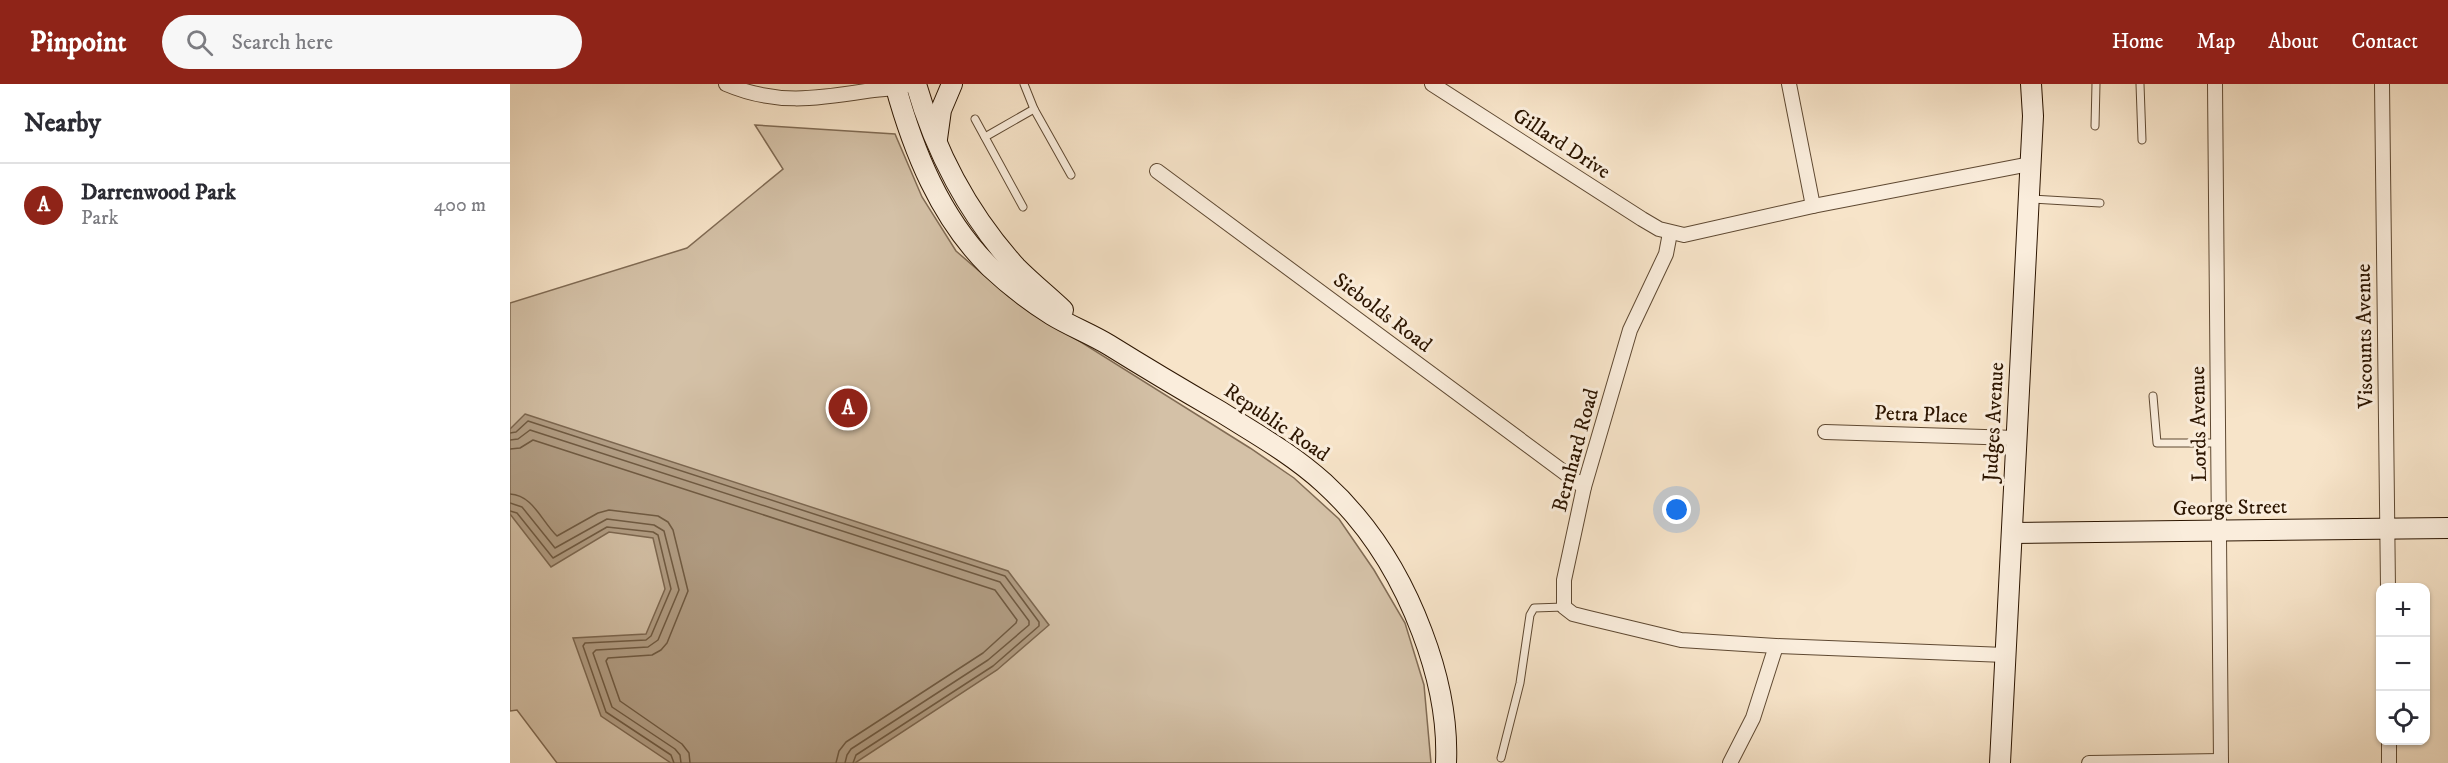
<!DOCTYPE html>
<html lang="en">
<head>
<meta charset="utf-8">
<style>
  :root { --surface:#fff; --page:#f7f7f7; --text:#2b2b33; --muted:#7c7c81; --line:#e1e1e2; --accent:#8f2418 }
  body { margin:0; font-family:"IM FELL DW Pica",serif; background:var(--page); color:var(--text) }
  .controls { position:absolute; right:18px; bottom:18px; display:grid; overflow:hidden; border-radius:12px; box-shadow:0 2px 4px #0004 }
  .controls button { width:54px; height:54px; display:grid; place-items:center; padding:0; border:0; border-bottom:2px solid var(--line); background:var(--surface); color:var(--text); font:30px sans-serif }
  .you { position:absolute; left:1167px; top:426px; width:21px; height:21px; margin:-15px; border:4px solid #fff; border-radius:50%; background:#1a73e8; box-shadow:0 0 0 9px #1a73e833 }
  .badge { display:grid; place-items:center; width:39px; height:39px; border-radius:50%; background:var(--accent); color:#fff; font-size:20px; font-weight:700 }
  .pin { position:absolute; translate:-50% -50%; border:3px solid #fff; box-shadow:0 2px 6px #0006 }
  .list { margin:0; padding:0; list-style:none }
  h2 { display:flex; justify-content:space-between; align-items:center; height:78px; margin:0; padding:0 24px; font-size:26px }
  h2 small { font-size:20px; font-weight:400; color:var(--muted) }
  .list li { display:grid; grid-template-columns:39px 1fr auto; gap:18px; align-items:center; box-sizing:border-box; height:84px; padding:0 24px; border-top:2px solid var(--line) }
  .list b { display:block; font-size:22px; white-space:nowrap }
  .list p { margin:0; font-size:20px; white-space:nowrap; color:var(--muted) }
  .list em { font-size:20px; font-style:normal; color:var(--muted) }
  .icon { flex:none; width:33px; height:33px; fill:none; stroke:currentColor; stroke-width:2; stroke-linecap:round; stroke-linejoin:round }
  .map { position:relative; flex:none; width:1938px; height:679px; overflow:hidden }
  header { display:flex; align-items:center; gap:36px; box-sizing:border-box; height:84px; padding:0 30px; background:var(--accent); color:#fff }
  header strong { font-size:28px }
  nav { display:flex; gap:33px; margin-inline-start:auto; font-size:21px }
  .search { width:420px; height:54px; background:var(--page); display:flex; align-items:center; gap:15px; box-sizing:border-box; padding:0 21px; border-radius:33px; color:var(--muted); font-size:22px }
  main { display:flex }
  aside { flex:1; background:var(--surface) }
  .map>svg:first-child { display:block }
  .green { fill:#d4c1a7; stroke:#806b54; stroke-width:1.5 }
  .water { fill:#b29e85; stroke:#7c6750; stroke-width:1.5 }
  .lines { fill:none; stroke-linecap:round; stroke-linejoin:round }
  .shore { stroke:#6f5a42; stroke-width:1.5 }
  .lane-casing { stroke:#5f4932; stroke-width:9 }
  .street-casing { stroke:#5f4932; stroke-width:16 }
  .secondary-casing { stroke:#2c1500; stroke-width:22 }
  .lane { stroke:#faeddc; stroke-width:7 }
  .street { stroke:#faeddc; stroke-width:14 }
  .secondary { stroke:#faeddc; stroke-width:20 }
  .labels { text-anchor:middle; stroke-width:6; stroke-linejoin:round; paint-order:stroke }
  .street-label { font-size:21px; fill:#2c1500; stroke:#faeddc }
</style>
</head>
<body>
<header>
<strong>Pinpoint</strong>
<div class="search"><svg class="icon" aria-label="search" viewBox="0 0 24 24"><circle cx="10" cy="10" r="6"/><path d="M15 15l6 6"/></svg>Search here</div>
<nav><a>Home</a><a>Map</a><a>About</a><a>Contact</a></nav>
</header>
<main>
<aside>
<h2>Nearby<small></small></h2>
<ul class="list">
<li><span class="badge">A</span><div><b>Darrenwood Park</b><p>Park</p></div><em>400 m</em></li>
</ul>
</aside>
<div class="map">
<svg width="1938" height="679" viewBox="0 0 1938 679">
  <rect width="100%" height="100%" fill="#f7e4c9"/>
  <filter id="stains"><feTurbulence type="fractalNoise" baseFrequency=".00333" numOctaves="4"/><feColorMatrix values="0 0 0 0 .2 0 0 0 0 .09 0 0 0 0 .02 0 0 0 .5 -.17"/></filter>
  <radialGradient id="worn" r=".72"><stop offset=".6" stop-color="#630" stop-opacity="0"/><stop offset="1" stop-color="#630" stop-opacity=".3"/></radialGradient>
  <path class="green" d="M245 41 385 50 412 113 446 167 499 213 740 364 784 394 829 435 864 486 895 539 914 601 921 679H47L7 626 0 627V219L177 164 273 85Z"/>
  <path class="water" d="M15 330 498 487 539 541 487 586 345 679H161L91 632 63 554 136 550 155 505 143 454 99 448 41 483 0 430V345Z"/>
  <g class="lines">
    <g class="shore">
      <path d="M0 349 6 348 18 337 495 492 529 538V542L483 582 346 671 343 679"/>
      <path d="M0 356 8 355 20 346 490 498 519 537V541L478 576 341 665 337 671 335 679"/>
      <path d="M0 365 10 364 23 356 485 506 507 536 506 539 473 569 336 658 329 667 326 679"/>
      <path d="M0 410C23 411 32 438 47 452L88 429 99 426 148 432 158 438 163 446 178 507 157 559 151 566 142 571 98 574 96 577 110 617 172 660 179 669 180 679"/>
      <path d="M0 419 12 423 45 464 97 435 144 441 154 447 169 506 148 556 138 563 86 566 83 569 102 623 165 665 170 671 171 679"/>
      <path d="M0 427 7 429 43 474 97 443 143 448 148 451 161 505 141 552 136 556 75 559 73 562 96 628 161 671 164 679"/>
    </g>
    <defs>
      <g id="lane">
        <path d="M514 0 524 25 561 91"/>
        <path d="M1630 0 1632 56"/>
        <path d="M465 35 513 123"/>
        <path d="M1585 42 1586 0"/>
        <path d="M475 53 524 25"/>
        <path d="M1520 115 1590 119"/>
        <path d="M1643 312 1647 359H1708"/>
        <path d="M991 674 1010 599 1020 531 1024 524 1054 523"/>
      </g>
      <g id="street">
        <path d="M216 0C265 21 305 15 356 7 369 5 381 5 393 3"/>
        <path d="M922 0 1132 135 1149 145 1174 151 1303 122 1520 80"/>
        <path d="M1279 0 1303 122"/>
        <path d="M1705 0 1711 679"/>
        <path d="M1872 0 1878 504"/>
        <path d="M647 87 1074 403"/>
        <path d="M1160 149 1156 170 1120 246 1074 403 1054 496V523L1063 530 1079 534 1171 556 1266 562 1495 571"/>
        <path d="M1315 348 1506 354"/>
        <path d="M1879 656V679"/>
        <path d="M1220 679 1243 634 1266 562"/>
        <path d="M1579 679 1711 677"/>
      </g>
      <g id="secondary">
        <path d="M385 0C403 66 430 134 480 183 499 201 520 217 542 231 560 242 581 250 599 261 636 284 673 306 711 328 746 350 782 370 814 399 858 439 891 492 912 548 928 590 938 634 936 679"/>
        <path d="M406 0C425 67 459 131 506 183 521 198 538 212 553 226"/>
        <path d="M427 55 431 26 442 0"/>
        <path d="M1502 449 1938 444"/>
        <path d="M1490 679 1523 32 1521 0"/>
      </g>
    </defs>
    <use href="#lane" class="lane-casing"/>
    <use href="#street" class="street-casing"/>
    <use href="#secondary" class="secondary-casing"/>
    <use href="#lane" class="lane"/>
    <use href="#street" class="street"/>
    <use href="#secondary" class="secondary"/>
  </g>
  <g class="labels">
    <g class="street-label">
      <text transform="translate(1052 59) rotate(33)" y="7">Gillard Drive</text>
      <text transform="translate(873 228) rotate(37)" y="7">Siebolds Road</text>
      <text transform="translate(1854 252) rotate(-91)" y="7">Viscounts Avenue</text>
      <text transform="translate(1411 330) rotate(2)" y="7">Petra Place</text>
      <text transform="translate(767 338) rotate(34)" y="7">Republic Road</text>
      <text transform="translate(1483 338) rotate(-87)" y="7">Judges Avenue</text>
      <text transform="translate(1688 340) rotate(-91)" y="7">Lords Avenue</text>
      <text transform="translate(1065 366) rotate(-75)" y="7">Bernhard Road</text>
      <text transform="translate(1720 423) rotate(-1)" y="7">George Street</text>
    </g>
  </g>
  <rect width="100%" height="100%" filter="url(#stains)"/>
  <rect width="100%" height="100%" fill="url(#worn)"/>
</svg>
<div class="controls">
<button>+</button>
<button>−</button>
<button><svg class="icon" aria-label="locate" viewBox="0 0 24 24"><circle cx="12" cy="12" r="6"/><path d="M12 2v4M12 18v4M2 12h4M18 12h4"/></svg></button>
</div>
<div class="you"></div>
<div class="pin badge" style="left:338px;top:324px">A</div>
</div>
</main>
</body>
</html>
